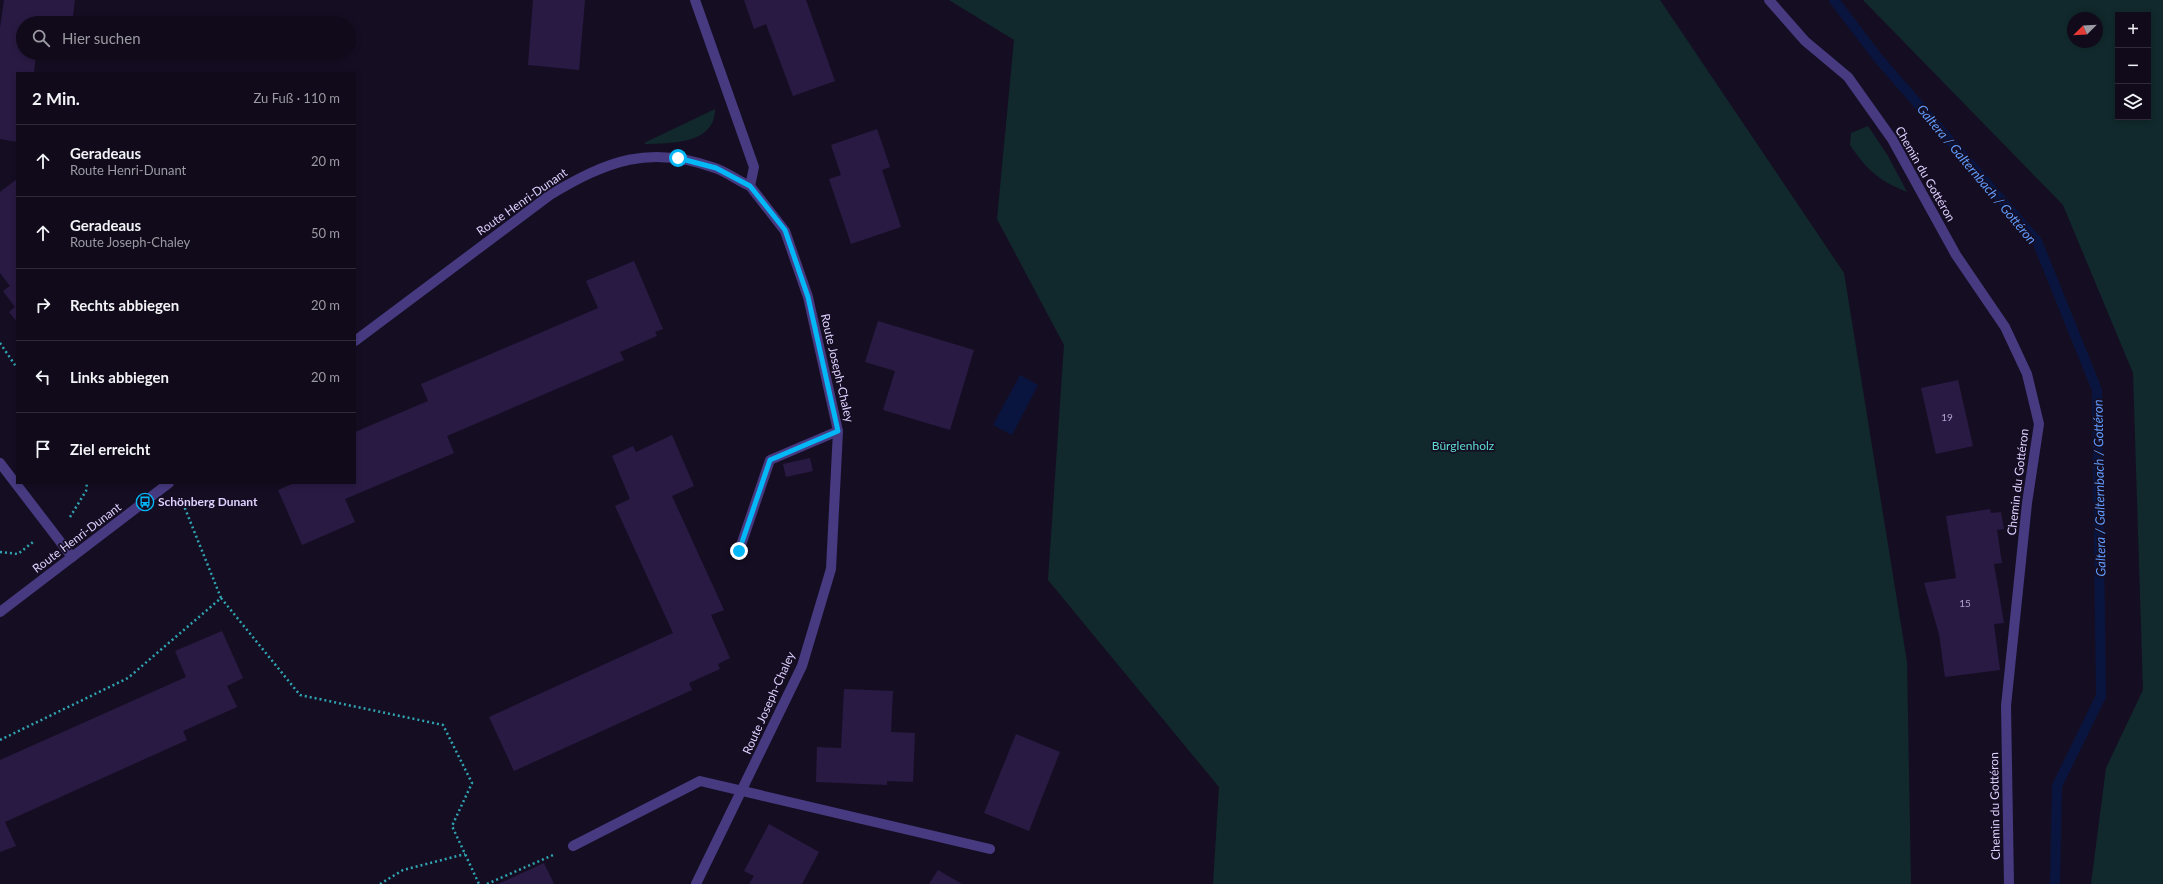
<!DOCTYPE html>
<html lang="de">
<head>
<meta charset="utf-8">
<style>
  :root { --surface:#100a1a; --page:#191323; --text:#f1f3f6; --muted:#9c9aa2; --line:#302b39 }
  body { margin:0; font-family:Lato,sans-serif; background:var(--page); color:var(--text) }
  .controls { position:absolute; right:12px; top:12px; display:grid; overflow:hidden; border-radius:0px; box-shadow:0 2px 6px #0003 }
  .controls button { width:36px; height:36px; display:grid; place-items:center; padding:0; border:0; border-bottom:1px solid var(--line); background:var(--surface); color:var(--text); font:20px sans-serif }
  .compass { position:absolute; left:2067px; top:12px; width:36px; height:36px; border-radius:50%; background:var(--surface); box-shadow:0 2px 6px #0003; rotate:246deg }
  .stop { position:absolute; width:12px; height:12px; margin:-9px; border:3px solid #04b7f7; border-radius:50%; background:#fff }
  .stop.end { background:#04b7f7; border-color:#fff; box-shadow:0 1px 4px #0008 }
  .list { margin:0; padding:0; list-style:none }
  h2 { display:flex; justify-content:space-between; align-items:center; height:52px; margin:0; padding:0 16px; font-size:17px }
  h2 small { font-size:13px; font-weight:400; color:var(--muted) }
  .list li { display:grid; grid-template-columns:26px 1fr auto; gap:12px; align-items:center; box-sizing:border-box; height:72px; padding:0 16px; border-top:1px solid var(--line) }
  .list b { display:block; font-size:15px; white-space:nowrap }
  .list p { margin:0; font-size:13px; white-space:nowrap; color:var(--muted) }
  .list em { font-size:13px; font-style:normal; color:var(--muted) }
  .icon { flex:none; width:22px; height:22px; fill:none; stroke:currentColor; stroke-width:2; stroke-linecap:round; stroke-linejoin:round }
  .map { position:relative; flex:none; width:2163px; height:884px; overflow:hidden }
  .search { position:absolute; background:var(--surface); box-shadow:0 2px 6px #0003; left:16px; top:16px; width:340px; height:44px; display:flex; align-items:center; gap:10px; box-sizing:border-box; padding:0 14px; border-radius:22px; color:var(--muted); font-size:15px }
  .panel { position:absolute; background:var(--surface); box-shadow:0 2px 6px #0003; left:16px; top:72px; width:340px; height:412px; border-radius:0px }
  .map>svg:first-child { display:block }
  .green { fill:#11292c; fill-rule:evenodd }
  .water { fill:#0a153f }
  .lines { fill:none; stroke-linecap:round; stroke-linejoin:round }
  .stream { stroke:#0a153f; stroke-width:10 }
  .building { fill:#291a43 }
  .path { stroke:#30a5b2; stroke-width:2.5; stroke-dasharray:2 3; stroke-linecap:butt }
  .minor { stroke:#483a81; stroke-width:10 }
  .route { stroke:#04b7f7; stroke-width:5 }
  .labels { text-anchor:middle; stroke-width:3.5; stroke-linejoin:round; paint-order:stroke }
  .number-label { font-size:10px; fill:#b0a2cf }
  .street-label { font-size:12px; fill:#ddd0fe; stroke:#150e23 }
  .park-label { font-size:12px; fill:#5eddd2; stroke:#150e23 }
  .poi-label { font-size:12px; font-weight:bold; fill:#ddd0fe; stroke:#150e23; text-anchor:start }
  .water-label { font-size:13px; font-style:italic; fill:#609bfc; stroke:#150e23 }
</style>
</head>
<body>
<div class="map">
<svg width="2163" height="884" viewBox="0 0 2163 884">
  <rect width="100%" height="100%" fill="#150e23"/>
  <g class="green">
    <path d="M949 0H1660L1844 273 1907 662 1911 884H1213L1219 787 1048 580 1064 345 997 219 1014 40Z"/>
    <path d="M1863 0H2163V884H2091L2106 768 2143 690 2133 373 2063 205ZM2118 15H2148V117H2118ZM2073 18H2097V42H2073Z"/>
    <path d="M715 109C715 144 672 143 646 144L644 143Z"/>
    <path d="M1868 126 1888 156 1907 192C1878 180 1868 171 1850 145L1851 133Z"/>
  </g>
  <path class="water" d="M1020 375 1038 385 1012 435 993 425Z"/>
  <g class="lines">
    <path class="stream" d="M1834 0 1878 58 2037 241 2097 390 2101 696 2057 786 2055 884"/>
  </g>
  <g class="building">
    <path d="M4 0H75L72 23H23V53H68L67 58 36 55 34 73H17V142L0 139V28Z"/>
    <path d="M533 0H585L579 70 528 65Z"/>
    <path d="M744 0H806L835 81 793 96 766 24 754 29Z"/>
    <path d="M877 129 890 167 882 170 901 227 851 244 829 179 841 175 831 145Z"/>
    <path d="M17 179V322L9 312 15 307 3 291 10 286 0 273V192Z"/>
    <path d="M634 261 663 329 655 332 657 336 620 352 624 360 447 436 454 453 345 499 355 522 302 545 278 490 294 483H355V432L428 401 421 384 598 308 586 281Z"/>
    <path d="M878 321 974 350 950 430 883 410 895 371 865 362Z"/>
    <path d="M1958 380 1973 446 1936 454 1921 388Z"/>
    <path d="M672 435 694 486 672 496 724 610 711 615 730 658 718 664 720 669 689 683 692 690 514 771 489 717 673 633 615 506 630 499 612 456 633 446 636 452Z"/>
    <path d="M810 458 813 471 786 477 783 464Z"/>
    <path d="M1990 509 1991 513 2001 512 2004 529 1997 530 2002 563 1994 564 2004 623 1994 624 2000 670 1945 677 1939 634 1924 583 1956 578 1946 516Z"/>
    <path d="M222 631 243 678 227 686 237 707 183 731 187 740 5 822 16 846 0 852V760L186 677 175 651Z"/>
    <path d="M844 689 893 691 891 732 915 733 913 782 887 781V785L816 782 817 747 841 748Z"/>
    <path d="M1016 734 1060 752 1029 831 984 813Z"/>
    <path d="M769 824 819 852 802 884H749L754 876 744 871Z"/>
    <path d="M544 863 554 884H498Z"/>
    <path d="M938 870 962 884H929Z"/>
  </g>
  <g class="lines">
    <g class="path">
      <path d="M0 343 17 368"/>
      <path d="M70 517 86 491 87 483"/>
      <path d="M0 552 18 554 33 542"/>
      <path d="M221 598 300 695 443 725 472 783 452 826 479 884"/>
      <path d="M0 740 128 678 221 598 182 501"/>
      <path d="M380 884 403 870 465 854"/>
      <path d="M487 884 553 855"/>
    </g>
    <g class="minor">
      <path d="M695 0 754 167 750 186 785 231 808 297 838 431 831 569 802 666 696 884"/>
      <path d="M1769 0 1805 41 1848 77 1892 139 1956 255 2005 327 2027 374 2039 424 2027 503 2006 706 2009 884"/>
      <path d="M355 341 550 195C607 161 649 144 715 168 727 172 738 181 750 186"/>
      <path d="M0 463 72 557"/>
      <path d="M739 551 770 460 838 431"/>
      <path d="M0 612 169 483"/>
      <path d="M573 846 700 781 990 849"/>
    </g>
  </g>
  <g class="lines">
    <path class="route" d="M678 158 716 168 750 186 785 230 808 297 838 431 770 460 739 551"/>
  </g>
  <defs>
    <symbol id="bus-ring" viewBox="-11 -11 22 22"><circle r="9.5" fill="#150e23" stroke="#04b7f7" stroke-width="1.5"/><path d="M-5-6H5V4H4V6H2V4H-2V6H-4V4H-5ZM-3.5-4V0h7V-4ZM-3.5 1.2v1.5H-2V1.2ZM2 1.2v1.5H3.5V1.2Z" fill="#04b7f7"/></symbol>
  </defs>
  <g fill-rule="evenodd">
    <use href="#bus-ring" x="135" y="492" width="20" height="20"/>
  </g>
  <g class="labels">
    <g class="number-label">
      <text x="1947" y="421">19</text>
      <text x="1965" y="607">15</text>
    </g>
    <g class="street-label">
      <text transform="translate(1925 174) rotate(60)" y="4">Chemin du Gottéron</text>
      <text transform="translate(522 202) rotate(-35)" y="4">Route Henri-Dunant</text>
      <text transform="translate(837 368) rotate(77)" y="4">Route Joseph-Chaley</text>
      <text transform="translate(2018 482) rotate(-83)" y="4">Chemin du Gottéron</text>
      <text transform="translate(77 538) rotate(-37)" y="4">Route Henri-Dunant</text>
      <text transform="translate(769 703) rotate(-66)" y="4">Route Joseph-Chaley</text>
      <text transform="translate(1995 806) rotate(-91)" y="4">Chemin du Gottéron</text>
    </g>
    <g class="park-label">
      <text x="1463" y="450">Bürglenholz</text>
    </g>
    <g class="poi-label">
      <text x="158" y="506">Schönberg Dunant</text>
    </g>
    <g class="water-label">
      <text transform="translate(1977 174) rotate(50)" y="5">Galtera / Galternbach / Gottéron</text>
      <text transform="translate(2099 488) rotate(-91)" y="5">Galtera / Galternbach / Gottéron</text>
    </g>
  </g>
</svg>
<div class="controls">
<button>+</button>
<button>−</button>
<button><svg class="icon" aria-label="layers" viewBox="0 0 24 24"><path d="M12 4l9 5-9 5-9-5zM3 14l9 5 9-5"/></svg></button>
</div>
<svg class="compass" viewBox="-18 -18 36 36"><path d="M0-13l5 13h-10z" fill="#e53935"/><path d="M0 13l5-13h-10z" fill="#9c9aa2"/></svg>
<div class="stop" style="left:678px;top:158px"></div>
<div class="stop end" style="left:739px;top:551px"></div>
<div class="search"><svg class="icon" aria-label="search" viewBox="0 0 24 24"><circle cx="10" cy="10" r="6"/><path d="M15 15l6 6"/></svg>Hier suchen</div>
<section class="panel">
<h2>2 Min.<small>Zu Fuß · 110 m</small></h2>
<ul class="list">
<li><svg class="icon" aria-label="ahead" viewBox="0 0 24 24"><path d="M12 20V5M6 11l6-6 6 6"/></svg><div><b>Geradeaus</b><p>Route Henri-Dunant</p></div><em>20 m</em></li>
<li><svg class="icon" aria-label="ahead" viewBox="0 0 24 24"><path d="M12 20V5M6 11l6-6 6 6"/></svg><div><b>Geradeaus</b><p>Route Joseph-Chaley</p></div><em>50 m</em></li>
<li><svg class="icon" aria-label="right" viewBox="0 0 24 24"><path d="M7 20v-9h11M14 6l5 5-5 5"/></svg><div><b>Rechts abbiegen</b></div><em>20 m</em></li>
<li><svg class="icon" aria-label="left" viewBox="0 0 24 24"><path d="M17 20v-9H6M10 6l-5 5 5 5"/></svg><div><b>Links abbiegen</b></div><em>20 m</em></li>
<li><svg class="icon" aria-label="arrive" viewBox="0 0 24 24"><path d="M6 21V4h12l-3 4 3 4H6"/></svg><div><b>Ziel erreicht</b></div></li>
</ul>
</section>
</div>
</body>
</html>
